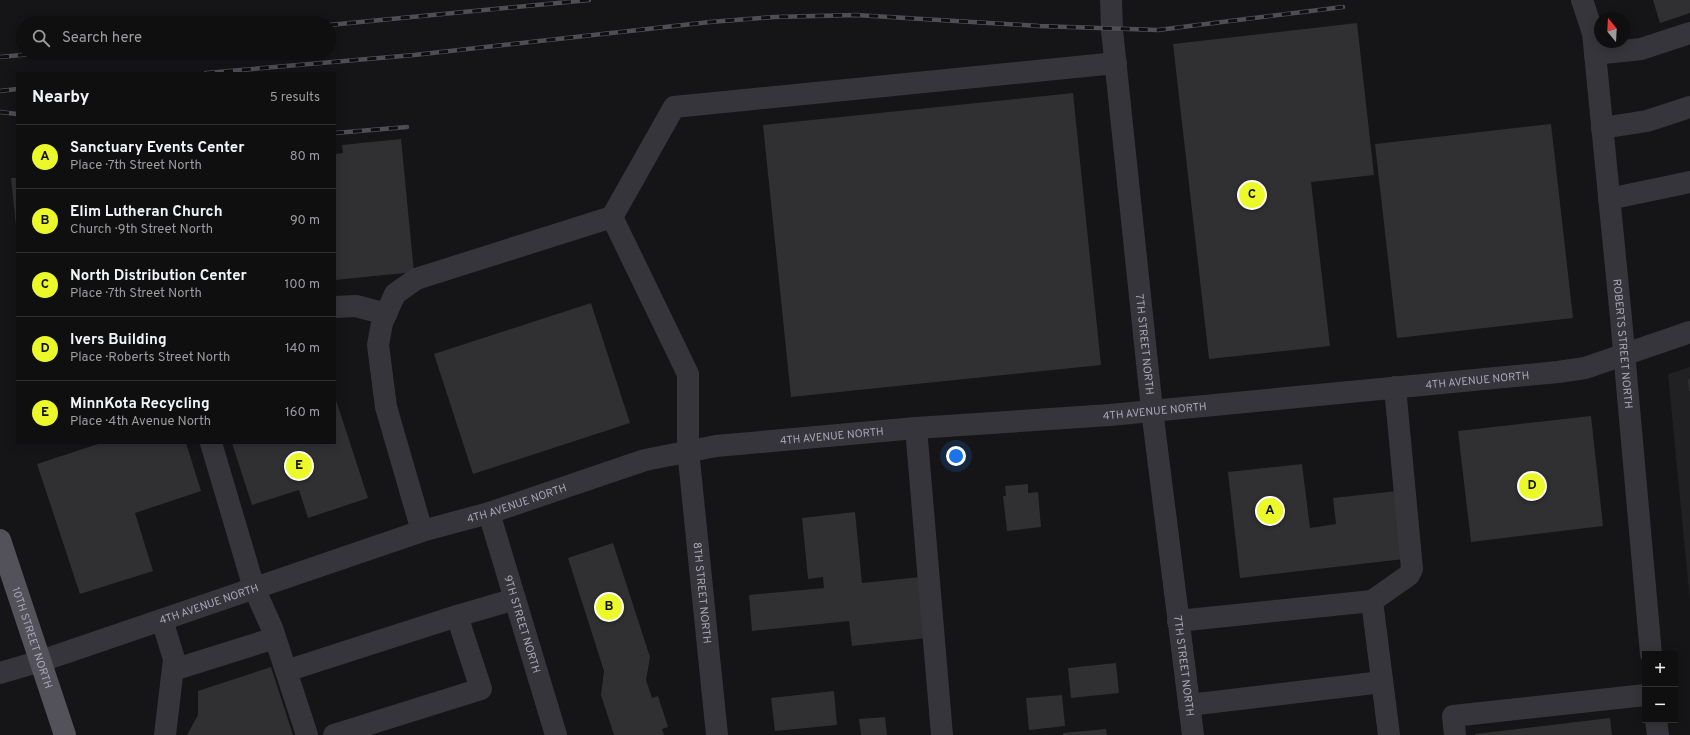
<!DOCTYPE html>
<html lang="en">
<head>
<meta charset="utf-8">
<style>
  :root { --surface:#100f10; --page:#1e1d1e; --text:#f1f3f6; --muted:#9c9c9f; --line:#302f30; --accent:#ebf929 }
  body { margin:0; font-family:Overpass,sans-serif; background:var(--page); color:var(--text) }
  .controls { position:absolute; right:12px; bottom:12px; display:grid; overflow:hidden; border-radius:0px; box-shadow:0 2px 10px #0003 }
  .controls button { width:36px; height:36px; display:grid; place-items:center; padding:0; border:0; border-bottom:1px solid var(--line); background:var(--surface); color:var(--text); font:20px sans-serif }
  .compass { position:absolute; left:1594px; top:12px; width:36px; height:36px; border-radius:50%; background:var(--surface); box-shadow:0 2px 10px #0003; rotate:342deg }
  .you { position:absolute; left:956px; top:456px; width:14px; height:14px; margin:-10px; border:3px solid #fff; border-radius:50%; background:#1a73e8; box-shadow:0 0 0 6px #1a73e833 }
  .badge { display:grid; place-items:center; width:26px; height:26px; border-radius:50%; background:var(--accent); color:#111; font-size:13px; font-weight:700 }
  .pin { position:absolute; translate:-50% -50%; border:2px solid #fff; box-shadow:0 1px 4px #0006 }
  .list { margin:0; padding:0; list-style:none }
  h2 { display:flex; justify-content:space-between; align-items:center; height:52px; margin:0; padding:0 16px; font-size:17px }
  h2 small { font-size:13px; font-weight:400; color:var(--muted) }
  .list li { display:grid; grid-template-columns:26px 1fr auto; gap:12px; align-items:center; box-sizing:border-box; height:64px; padding:0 16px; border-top:1px solid var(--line) }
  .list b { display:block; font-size:15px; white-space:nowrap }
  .list p { margin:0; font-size:13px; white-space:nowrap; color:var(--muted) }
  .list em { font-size:13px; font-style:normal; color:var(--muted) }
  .icon { flex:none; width:22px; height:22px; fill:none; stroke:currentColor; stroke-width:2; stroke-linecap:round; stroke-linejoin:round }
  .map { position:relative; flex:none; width:1690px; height:735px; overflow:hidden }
  .search { position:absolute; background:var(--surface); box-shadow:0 2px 10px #0003; left:16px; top:16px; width:320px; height:44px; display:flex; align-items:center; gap:10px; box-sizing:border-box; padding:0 14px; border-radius:22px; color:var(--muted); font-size:15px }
  .panel { position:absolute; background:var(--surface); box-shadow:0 2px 10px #0003; left:16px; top:72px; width:320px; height:372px; border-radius:0px }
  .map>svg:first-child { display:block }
  .built { fill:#212023 }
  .building { fill:#302f32 }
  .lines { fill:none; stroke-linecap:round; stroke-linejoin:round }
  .minor { stroke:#36353b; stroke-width:22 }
  .major { stroke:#53515a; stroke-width:22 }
  .rail-casing { stroke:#4f4e56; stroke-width:4.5 }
  .rail { stroke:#100f11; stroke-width:3; stroke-dasharray:9; stroke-linecap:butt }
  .labels { text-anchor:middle; stroke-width:3; stroke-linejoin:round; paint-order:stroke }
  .street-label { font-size:11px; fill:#a7a5b7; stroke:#100f11 }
</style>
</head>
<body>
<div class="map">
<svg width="1690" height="735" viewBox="0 0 1690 735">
  <rect width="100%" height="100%" fill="#151416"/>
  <path class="built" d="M1690 367V602L1668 374Z"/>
  <g class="building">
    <path d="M1653 0H1690V13L1660 23Z"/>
    <path d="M1357 23 1374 175 1311 182 1330 346 1209 359 1173 44Z"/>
    <path d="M1073 93 1101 365 791 397 763 125Z"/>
    <path d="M1551 124 1573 318 1397 338 1375 144Z"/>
    <path d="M401 139 414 272 335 280V154L343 153 342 145Z"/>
    <path d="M11 178H17V226H16Z"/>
    <path d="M591 303 630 423 473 474 434 354Z"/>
    <path d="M1690 379V391H1689L1688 380Z"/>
    <path d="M335 397 368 498 308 518 299 490 252 505 232 443H335Z"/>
    <path d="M1591 416 1603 526 1471 542 1458 431Z"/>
    <path d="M101 443H186L201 491 135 513 153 571 80 594 37 464Z"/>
    <path d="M1302 464 1310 528 1336 524 1333 498 1397 491 1404 559 1240 578 1228 472Z"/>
    <path d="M1028 484V493L1038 492 1041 527 1007 531 1003 496H1006L1005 486Z"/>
    <path d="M855 512 862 583 921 577 927 638 852 646 849 621 752 631 749 595 824 588 823 577 808 579 802 518Z"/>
    <path d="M613 543 650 657 646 680 652 698 658 696 668 727 662 729 664 735H614L601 695 604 671 568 558Z"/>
    <path d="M1116 663 1119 693 1071 698 1068 668Z"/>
    <path d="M271 667 293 735H187L198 715V691Z"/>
    <path d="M834 691 837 725 775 731 771 698Z"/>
    <path d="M1062 695 1065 726 1029 730 1026 698Z"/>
    <path d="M885 717 887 735H861L859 719Z"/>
    <path d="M1610 718 1612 735H1475V734Z"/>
    <path d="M1106 729 1107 735H1063V733Z"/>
  </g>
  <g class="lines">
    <g class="minor">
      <path id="s1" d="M1111 0 1112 30 1152 410 1193 735"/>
      <path id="s2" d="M1582 0 1593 33 1621 318 1651 654"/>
      <path d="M1595 54 1641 49 1690 33"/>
      <path d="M1602 128 1647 121 1690 107"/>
      <path d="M1609 199 1690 182"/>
      <path id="s3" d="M612 217 688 374V450L717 735"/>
      <path d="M335 307 356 306 386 314"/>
      <path d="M916 428 942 735"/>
      <path d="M211 443 254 588 272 628 307 735"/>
      <path id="s4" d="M489 513 556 735"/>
      <path d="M422 531 386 407 378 345 382 323 395 294 416 279 612 217 674 107 1116 63"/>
      <path d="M1372 601 1409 575 1412 569 1395 387"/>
      <path d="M162 620 174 659 165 735"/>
      <path d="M1178 621 1372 601 1389 735"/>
      <path d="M173 670 275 638"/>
      <path d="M286 671 457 616"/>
      <path id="s5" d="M0 673 41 661 422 531 489 513 645 460 716 446 916 428 1110 415 1558 372 1585 368 1690 332"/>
      <path d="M1189 705 1382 682"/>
      <path d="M1656 720 1658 735"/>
      <path d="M334 735 481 689 457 616 515 599"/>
      <path d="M1455 735 1453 716 1645 695"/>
    </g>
    <path class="major" id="s6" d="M0 540 65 735"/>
    <defs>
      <g id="rail">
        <path d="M329 25 589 0"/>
        <path d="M0 57 42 53"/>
        <path d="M206 73 414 55 710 22 774 17 856 15 1039 26 1158 30 1343 7"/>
        <path d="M0 91 17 89"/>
        <path d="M0 112 17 114"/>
        <path d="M335 133 407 127"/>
      </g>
    </defs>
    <use href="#rail" class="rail-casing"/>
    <use href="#rail" class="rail"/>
  </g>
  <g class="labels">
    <g class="street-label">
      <text dy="4" stroke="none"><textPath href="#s2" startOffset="347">ROBERTS STREET NORTH</textPath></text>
      <text dy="4" stroke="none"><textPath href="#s1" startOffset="346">7TH STREET NORTH</textPath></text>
      <text dy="4" stroke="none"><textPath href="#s5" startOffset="1516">4TH AVENUE NORTH</textPath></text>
      <text dy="4" stroke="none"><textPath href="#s5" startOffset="1192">4TH AVENUE NORTH</textPath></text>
      <text dy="4" stroke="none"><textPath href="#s5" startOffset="868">4TH AVENUE NORTH</textPath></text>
      <text dy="4" stroke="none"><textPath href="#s5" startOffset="544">4TH AVENUE NORTH</textPath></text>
      <text dy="4" stroke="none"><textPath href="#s3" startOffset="394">8TH STREET NORTH</textPath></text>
      <text dy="4" stroke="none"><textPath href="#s5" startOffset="220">4TH AVENUE NORTH</textPath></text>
      <text dy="4" stroke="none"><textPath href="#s4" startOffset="116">9TH STREET NORTH</textPath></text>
      <text dy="4" stroke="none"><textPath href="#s6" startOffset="103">10TH STREET NORTH</textPath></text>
      <text dy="4" stroke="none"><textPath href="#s1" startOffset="670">7TH STREET NORTH</textPath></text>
    </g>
  </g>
</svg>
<div class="controls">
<button>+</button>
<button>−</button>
</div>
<svg class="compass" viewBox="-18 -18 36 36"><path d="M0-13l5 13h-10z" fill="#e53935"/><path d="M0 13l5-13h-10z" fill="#9c9c9f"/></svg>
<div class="you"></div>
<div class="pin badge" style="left:1270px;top:511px">A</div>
<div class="pin badge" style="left:609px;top:607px">B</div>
<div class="pin badge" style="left:1252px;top:195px">C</div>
<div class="pin badge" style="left:1532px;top:486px">D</div>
<div class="pin badge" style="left:299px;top:466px">E</div>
<div class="search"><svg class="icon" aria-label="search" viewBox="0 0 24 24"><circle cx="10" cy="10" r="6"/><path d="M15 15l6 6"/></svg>Search here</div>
<section class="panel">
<h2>Nearby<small>5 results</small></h2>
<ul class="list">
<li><span class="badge">A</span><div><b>Sanctuary Events Center</b><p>Place · 7th Street North</p></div><em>80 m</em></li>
<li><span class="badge">B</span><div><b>Elim Lutheran Church</b><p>Church · 9th Street North</p></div><em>90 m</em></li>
<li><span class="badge">C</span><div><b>North Distribution Center</b><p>Place · 7th Street North</p></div><em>100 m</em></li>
<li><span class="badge">D</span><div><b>Ivers Building</b><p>Place · Roberts Street North</p></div><em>140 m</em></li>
<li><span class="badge">E</span><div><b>MinnKota Recycling</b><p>Place · 4th Avenue North</p></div><em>160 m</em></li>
</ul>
</section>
</div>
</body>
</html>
